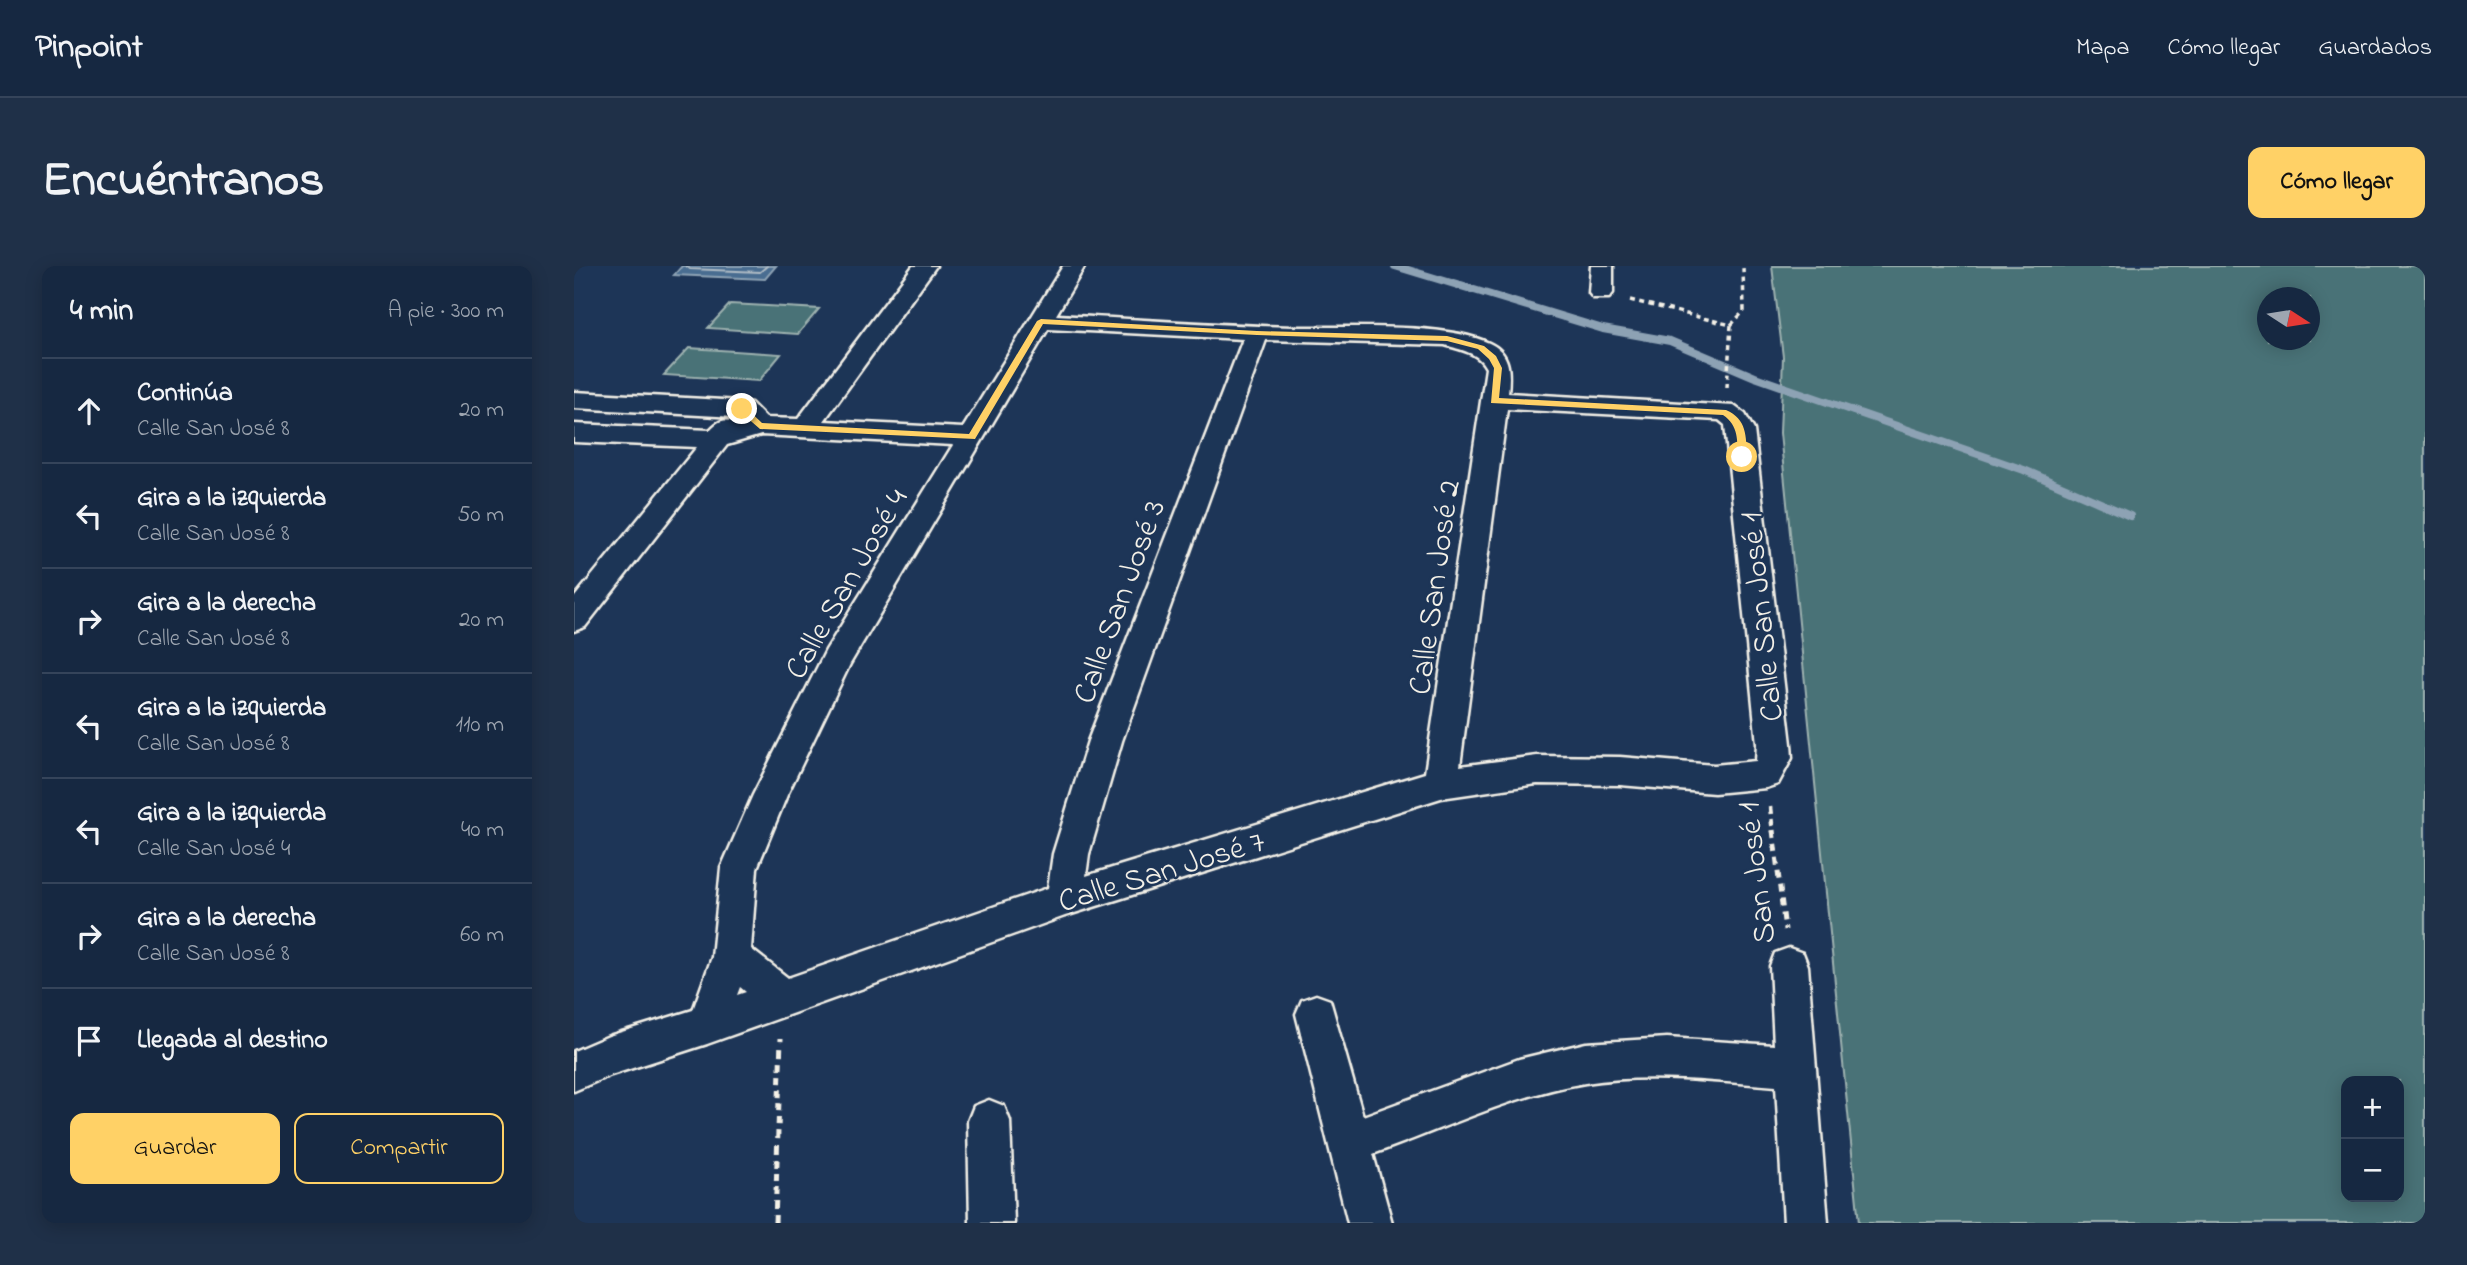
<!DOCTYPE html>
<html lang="es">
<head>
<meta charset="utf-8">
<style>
  :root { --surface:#162841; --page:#1f3048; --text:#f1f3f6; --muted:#9ea6b1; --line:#35445a; --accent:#ffd166 }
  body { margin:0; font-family:"Indie Flower",sans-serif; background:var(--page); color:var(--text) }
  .controls { position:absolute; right:21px; bottom:21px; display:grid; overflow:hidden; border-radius:14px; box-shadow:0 4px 18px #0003 }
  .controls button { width:63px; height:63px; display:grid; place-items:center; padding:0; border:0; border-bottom:2px solid var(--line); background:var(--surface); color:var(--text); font:35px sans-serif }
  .compass { position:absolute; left:1683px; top:21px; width:63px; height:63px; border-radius:50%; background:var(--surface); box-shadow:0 4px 18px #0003; rotate:102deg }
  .stop { position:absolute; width:21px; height:21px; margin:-16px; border:5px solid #ffd166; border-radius:50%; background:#fff }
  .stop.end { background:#ffd166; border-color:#fff; box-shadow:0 2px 7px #0008 }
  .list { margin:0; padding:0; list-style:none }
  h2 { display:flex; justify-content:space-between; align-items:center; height:91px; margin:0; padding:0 28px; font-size:30px }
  h2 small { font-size:23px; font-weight:400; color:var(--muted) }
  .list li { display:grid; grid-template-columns:46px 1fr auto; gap:21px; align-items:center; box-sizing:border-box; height:105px; padding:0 28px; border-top:2px solid var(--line) }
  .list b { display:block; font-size:26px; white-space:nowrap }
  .list p { margin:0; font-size:23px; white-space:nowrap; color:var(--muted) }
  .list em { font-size:23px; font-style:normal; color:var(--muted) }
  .actions { display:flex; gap:14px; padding:21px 28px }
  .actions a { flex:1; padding:16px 0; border:2px solid var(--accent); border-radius:14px; text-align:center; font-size:24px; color:var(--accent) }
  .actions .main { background:var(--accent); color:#111 }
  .icon { flex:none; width:38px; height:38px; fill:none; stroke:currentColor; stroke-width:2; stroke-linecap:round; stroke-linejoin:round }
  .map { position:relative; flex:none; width:1851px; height:957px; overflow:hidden; border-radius:14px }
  header { display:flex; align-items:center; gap:42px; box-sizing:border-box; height:98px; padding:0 35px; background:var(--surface); border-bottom:2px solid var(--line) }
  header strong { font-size:33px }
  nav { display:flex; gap:38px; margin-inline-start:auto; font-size:24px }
  .intro { display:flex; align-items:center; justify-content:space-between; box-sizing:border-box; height:168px; padding:0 42px }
  h1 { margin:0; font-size:49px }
  .button { padding:18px 32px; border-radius:14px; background:var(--accent); color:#111; font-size:24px; font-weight:700 }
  main { display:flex; gap:42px; padding:0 42px }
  aside { flex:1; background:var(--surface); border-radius:14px; box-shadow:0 4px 18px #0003 }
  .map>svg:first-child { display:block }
  .green { fill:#497277; stroke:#9eb2b0; stroke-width:2; fill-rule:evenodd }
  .water { fill:#496d91; stroke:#8da2b4; stroke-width:2 }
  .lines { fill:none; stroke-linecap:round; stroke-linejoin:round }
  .shore { stroke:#b0bcc5; stroke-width:2 }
  .stream { stroke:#8da2b4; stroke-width:8 }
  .minor-casing { stroke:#f4f1e8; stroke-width:5 }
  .path-far2 { stroke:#f4f1e8; stroke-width:3.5; stroke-dasharray:5 4.5; stroke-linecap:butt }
  .path-far1 { stroke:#f4f1e8; stroke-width:4.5; stroke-dasharray:7 5; stroke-linecap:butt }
  .path { stroke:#f4f1e8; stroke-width:5; stroke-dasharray:8 6; stroke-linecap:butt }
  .minor { fill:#1d3557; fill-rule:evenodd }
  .route { fill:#ffd166 }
  .labels { text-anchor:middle; stroke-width:5; stroke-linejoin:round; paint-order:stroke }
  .street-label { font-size:32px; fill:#f4f1e8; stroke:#1d3557 }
</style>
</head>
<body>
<header>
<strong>Pinpoint</strong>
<nav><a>Mapa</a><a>Cómo llegar</a><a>Guardados</a></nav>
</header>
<div class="intro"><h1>Encuéntranos</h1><a class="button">Cómo llegar</a></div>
<main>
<aside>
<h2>4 min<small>A pie · 300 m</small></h2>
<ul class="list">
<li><svg class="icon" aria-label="ahead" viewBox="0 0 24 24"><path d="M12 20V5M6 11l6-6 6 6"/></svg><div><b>Continúa</b><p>Calle San José 8</p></div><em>20 m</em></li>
<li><svg class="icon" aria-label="left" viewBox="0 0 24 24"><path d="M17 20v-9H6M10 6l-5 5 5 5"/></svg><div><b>Gira a la izquierda</b><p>Calle San José 8</p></div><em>50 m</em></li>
<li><svg class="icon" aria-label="right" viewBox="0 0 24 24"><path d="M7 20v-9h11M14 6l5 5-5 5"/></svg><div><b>Gira a la derecha</b><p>Calle San José 8</p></div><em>20 m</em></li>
<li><svg class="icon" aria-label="left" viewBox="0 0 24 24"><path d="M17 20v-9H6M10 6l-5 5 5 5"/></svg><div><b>Gira a la izquierda</b><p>Calle San José 8</p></div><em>110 m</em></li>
<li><svg class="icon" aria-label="left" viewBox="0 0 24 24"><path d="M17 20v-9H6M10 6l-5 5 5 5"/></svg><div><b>Gira a la izquierda</b><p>Calle San José 4</p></div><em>40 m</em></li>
<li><svg class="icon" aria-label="right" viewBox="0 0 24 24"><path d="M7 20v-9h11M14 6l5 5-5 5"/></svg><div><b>Gira a la derecha</b><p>Calle San José 8</p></div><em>60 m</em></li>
<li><svg class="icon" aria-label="arrive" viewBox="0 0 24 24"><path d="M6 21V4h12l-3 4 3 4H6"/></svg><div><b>Llegada al destino</b></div></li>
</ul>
<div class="actions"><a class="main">Guardar</a><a>Compartir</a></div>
</aside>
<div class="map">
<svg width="1851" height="957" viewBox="0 0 1851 957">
  <rect width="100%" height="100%" fill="#1d3557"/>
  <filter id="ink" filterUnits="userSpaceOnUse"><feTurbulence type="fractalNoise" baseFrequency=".0143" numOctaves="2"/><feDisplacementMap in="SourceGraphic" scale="14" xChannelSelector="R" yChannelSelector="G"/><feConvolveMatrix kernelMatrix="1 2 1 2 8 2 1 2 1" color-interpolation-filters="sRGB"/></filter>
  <g filter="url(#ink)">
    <g class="green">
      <path d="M1198 0H1851V957H1285L1206 167 1209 91ZM1694 32H1736V74H1694ZM1825 815V931H1772V815Z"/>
      <path d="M156 38 245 43 224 68 134 62Z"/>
      <path d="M115 82 207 88 185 115 90 109Z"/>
    </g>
    <path class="water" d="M108 0H202L191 13 100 9Z"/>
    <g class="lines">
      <path class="shore" d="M112 0 116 3 186 6 193 0"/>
      <path class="stream" d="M821 0 1029 63 1096 75 1181 111 1450 204 1556 250"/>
      <defs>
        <g id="minor">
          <path d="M339 0H362L250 155 389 162 489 0H511L482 49C561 53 640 59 718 61 770 62 870 56 915 77 937 87 936 106 934 127L1160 140 1171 148 1180 164 1217 478 1218 492 1204 518 1192 522 1140 527 1046 519 963 518 867 532 491 650 133 778 37 809 0 825V785L35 770 119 744 138 691 147 602 179 529 252 384 379 179 187 169 153 179 11 361 0 365V332L123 181 0 176V158L136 164C148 150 154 155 167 157L161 151 0 142V126L168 135 177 137 192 152 224 153ZM474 63 669 73 514 475 479 588 474 622 214 712 177 683 183 602 213 529 276 398ZM692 74 871 79C887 84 904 86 912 102L851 507 512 610 515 588 548 475ZM933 143 1145 154 1151 159 1183 478 1182 495 1140 499 1046 491 963 490 886 500ZM166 721 172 726 163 729Z"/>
          <path d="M1017 0H1039V27L1035 32H1019L1015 27Z"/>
          <path d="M1215 682 1229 687 1234 700 1254 957H1210L1202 820C1139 815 1074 807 1011 817 938 829 869 863 799 888L818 957H774L722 748 728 734 742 729 756 734 789 850 945 793 1012 777 1093 772 1200 779 1196 700 1201 687Z"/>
          <path d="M415 834 430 840 436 855 440 957H396L394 855 400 840Z"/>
        </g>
      </defs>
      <use href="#minor" class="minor-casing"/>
      <g class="path-far2">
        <path d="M1056 34 1157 59"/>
        <path d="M1157 59 1170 45 1169 0"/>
        <path d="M1153 121 1157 59"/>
      </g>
      <path class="path-far1" d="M1196 541 1199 566"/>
      <g class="path">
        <path d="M1199 564 1211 664"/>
        <path d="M201 957 207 772"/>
      </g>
      <use href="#minor" class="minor"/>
    </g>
  </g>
  <path class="route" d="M467 53 683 65 873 70 910 80 922 90 928 102 925 132 1152 144C1173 153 1172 170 1173 191L1168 194 1164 191C1163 174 1165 160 1149 149L917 137 920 102 915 93 904 83 873 75 683 69 469 58 401 173 186 163 163 143 171 141 188 157 395 168 463 55Z"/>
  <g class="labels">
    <g class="street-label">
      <text transform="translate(271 317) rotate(-60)" y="11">Calle San José 4</text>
      <text transform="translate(859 321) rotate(-82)" y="11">Calle San José 2</text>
      <text transform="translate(544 335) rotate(-70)" y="11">Calle San José 3</text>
      <text transform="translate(1186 351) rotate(-96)" y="11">Calle San José 1</text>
      <text transform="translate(587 604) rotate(-17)" y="11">Calle San José 7</text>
      <text transform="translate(1181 607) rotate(-97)" y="11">San José 1</text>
    </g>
  </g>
</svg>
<div class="controls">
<button>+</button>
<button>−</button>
</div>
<svg class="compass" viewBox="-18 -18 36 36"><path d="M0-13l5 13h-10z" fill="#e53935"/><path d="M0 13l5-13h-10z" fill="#9ea6b1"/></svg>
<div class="stop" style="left:1168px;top:191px"></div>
<div class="stop end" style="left:168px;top:143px"></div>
</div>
</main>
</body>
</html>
